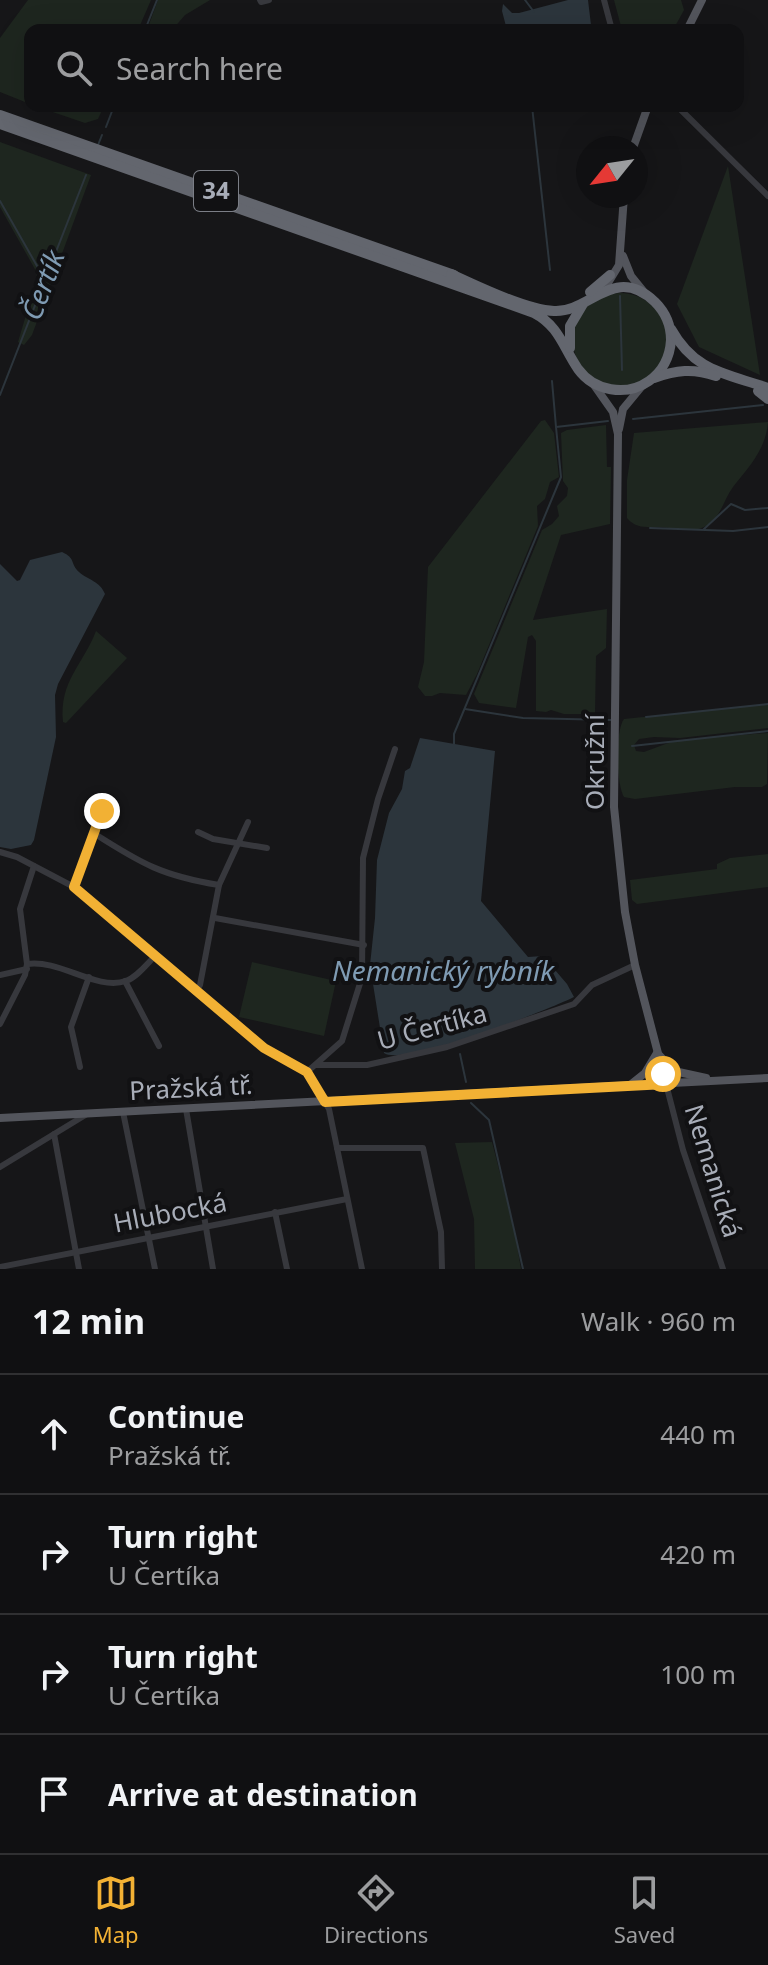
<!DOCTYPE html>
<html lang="en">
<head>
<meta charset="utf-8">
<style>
  :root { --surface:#101012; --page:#1e1e20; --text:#f1f3f6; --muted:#9c9d9f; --line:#303032; --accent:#f2b134 }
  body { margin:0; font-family:"Noto Sans",sans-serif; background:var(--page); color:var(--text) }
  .compass { position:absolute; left:576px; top:136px; width:72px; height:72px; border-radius:50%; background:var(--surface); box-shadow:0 8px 32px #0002; rotate:240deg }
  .stop { position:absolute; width:24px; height:24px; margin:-18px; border:6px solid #f2b134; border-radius:50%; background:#fff }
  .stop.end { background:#f2b134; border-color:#fff; box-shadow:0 2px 8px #0008 }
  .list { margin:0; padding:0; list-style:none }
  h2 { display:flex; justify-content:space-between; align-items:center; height:104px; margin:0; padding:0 32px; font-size:34px }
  h2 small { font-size:26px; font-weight:400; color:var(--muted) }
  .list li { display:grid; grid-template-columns:52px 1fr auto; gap:24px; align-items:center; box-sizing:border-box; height:120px; padding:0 32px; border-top:2px solid var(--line) }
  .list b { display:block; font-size:30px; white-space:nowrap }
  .list p { margin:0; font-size:26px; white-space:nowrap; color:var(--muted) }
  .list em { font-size:26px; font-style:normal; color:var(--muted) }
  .icon { flex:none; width:44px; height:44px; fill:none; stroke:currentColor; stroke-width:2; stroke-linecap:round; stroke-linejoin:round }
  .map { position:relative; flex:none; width:768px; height:1269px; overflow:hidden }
  .search { position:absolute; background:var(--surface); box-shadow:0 8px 32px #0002; left:24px; right:24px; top:24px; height:88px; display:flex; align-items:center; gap:20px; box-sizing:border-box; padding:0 28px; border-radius:16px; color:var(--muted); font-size:30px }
  .sheet { height:584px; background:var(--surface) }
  nav { display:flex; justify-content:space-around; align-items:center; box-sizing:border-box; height:112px; border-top:2px solid var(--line); background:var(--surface); font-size:22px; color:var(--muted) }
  nav a { display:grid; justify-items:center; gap:4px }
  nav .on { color:var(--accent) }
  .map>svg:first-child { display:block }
  .green { fill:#1e261f }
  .water { fill:#2c353c }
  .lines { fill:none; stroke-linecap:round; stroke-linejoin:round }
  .stream { stroke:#2c353c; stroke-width:2 }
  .minor { stroke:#37383d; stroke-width:6 }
  .major { stroke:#53555c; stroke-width:8 }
  .highway { stroke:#63666e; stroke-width:10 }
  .route { stroke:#f2b134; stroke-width:10 }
  .labels { text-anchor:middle; stroke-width:8; stroke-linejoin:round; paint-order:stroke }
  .shield { fill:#111113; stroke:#7b7e86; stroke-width:2 }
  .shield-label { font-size:24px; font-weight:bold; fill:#a8adb8 }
  .street-label { font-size:26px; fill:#a8adb8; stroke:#111113 }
  .water-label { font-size:28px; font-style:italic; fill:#7f9bb3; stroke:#111113 }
</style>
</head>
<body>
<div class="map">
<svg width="768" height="1269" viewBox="0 0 768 1269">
  <rect width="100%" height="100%" fill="#161618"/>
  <g class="green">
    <path d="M28 0H151L138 30H30V104L0 92V38Z"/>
    <path d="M158 0H210L185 15 172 30H147Z"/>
    <path d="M614 0H681L684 10 673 30H622Z"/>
    <path d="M35 106H104L98 119 85 123Z"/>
    <path d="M0 142 91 175 32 335 24 345 18 342 37 278 36 271 0 207Z"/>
    <path d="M728 166 760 375 699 347 677 304Z"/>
    <circle cx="620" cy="340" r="47"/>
    <path d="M545 420 554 433 559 477 550 482 545 499 537 506 538 526 477 674 466 695 440 693 432 696H425L418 687 424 662 428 567 541 421Z"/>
    <path d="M768 422C766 449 749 467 733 487 723 500 721 519 704 527 693 533 673 528 661 527 647 527 636 529 627 518V480L634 433Z"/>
    <path d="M606 425 607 467H611L610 524 561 535 533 620 607 609 606 648 596 656 595 714H564L551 710 546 712 536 711V641L532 635 528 637 516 708 479 703 474 694 542 530 552 524 559 516 557 506 567 496 568 488 563 481 561 433 567 430Z"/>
    <path d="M96 631 127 658 66 723 63 722C59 681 83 665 96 631Z"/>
    <path d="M768 704V728L680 738 654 737 639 739 634 745 636 751 644 752 671 742 689 739 768 733 767 784 762 787H735L635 799 624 797C616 784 615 731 624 719Z"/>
    <path d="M768 854V887L637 904 632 900 630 880 717 869V864L730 858Z"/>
    <path d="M252 962 336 981 324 1036 239 1017Z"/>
    <path d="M492 1142 514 1228 521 1269H475L474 1219 455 1143Z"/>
  </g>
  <g class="water">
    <path d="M568 0H588L591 25 587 30H507L502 11 503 4 512 13H519Z"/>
    <path d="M62 552C76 558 70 564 79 572 88 580 100 581 105 594L58 684 55 695 56 737 34 840 31 845 11 849 0 847V564L17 581 20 580 30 560Z"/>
    <path d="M420 738 495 751 481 901 528 957 543 956 567 984 574 997C548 1010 403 1067 384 1053L370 965 375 918 377 860 389 813 402 789 405 771 410 768Z"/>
  </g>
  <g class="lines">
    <g class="stream">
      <path d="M525 0 534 12"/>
      <path d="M145 30 157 0"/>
      <path d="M532 106 550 270"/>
      <path d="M106 127 114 106"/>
      <path d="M98 145 102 135"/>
      <path d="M0 201 45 280"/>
      <path d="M620 296 622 370"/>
      <path d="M552 381 556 427"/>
      <path d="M0 395 86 175"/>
      <path d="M633 419 763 405"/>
      <path d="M650 528 733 531 768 527"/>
      <path d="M704 529 731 504 745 510 768 508"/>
      <path d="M465 709 523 718 612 720"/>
      <path d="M646 717 768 704"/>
      <path d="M454 744V734L561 477 556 427 608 421"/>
      <path d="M632 746 768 731"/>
      <path d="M460 1054 466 1082"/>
      <path d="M471 1103 489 1120 523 1269"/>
    </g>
    <g class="minor">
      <path d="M260 0 261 2 269 0"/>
      <path d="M604 0 612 30"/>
      <path d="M677 106 768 196"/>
      <path d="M198 832 213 839 267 848"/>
      <path d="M95 834C142 864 163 876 219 885"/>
      <path d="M0 852 17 857 74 887 264 1048 307 1072 329 1109 362 1269"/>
      <path d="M74 887 102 811"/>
      <path d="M215 918 364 945"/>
      <path d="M27 964C60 959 96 991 126 981 137 977 146 965 155 956"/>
      <path d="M0 975 27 969"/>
      <path d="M125 981 159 1046"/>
      <path d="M195 992 200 985 219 885 248 822"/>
      <path d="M0 1024 25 975 27 964 20 909 34 866"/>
      <path d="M316 1065H367L447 1047 574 1004 592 985 635 965"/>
      <path d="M80 1067 71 1027 89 977"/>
      <path d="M307 1072 342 1041 362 977 363 858 378 799 395 749"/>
      <path d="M666 1084 683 1150 723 1269"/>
      <path d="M186 1109 213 1269"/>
      <path d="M123 1112 155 1269"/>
      <path d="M54 1134 79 1269"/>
      <path d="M337 1148H423L441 1232 442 1269"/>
      <path d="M0 1167 87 1114"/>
      <path d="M275 1212 287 1269"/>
      <path d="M0 1267 347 1199"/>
    </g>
    <g class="major">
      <path d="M687 30 702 0"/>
      <path d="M633 148 648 106"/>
      <path d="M623 256 631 276 644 292"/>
      <path d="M603 291 619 265 624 196"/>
      <path d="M594 385 613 412 618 434 614 807 625 912 635 965 666 1084"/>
      <path d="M619 429 623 409 642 386"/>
      <path d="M659 1055 674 1071 706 1078"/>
      <path d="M630 1085 645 1073 657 1053"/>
      <path d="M0 1118 768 1078"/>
    </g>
    <g class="highway">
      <path d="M0 115 454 275"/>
      <path d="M0 124 534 313C559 326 563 347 578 369 594 391 626 397 649 381 662 372 670 357 671 340 671 326 665 312 655 302 614 263 590 313 554 311 527 310 477 286 451 274"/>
      <path d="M590 292 610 275"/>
      <path d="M671 329C695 372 725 373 768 388"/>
      <path d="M570 348V326L583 304"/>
      <path d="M654 378C676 370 693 368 716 376"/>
      <path d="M758 391 768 399"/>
    </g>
  </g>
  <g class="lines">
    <path class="route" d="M102 811 74 887 264 1048 307 1072 325 1102 666 1084 663 1074"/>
  </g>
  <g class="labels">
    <rect class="shield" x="194" y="171" width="44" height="40" rx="6"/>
    <g class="shield-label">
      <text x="216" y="199">34</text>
    </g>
    <g class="street-label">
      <text transform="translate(595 762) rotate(-90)" y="9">Okružní</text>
      <text transform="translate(432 1027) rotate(-15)" y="9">U Čertíka</text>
      <text transform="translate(191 1088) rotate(-3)" y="9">Pražská tř.</text>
      <text transform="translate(713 1171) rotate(73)" y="9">Nemanická</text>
      <text transform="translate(170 1213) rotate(-11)" y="9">Hlubocká</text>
    </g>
    <g class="water-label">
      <text transform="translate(43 285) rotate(-69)" y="10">Čertík</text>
      <text x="443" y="981">Nemanický rybník</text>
    </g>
  </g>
</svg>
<svg class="compass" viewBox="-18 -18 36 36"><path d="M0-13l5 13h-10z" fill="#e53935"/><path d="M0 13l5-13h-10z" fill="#9c9d9f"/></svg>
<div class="stop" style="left:663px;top:1074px"></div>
<div class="stop end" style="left:102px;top:811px"></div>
<div class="search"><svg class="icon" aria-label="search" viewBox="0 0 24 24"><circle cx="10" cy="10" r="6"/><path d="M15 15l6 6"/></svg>Search here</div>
</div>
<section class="sheet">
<h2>12 min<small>Walk · 960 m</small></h2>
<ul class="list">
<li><svg class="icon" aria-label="ahead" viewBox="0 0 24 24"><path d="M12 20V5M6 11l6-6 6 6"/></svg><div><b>Continue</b><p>Pražská tř.</p></div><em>440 m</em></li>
<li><svg class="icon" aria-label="right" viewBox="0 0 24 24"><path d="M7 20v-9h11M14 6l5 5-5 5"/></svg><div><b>Turn right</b><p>U Čertíka</p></div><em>420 m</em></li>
<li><svg class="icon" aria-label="right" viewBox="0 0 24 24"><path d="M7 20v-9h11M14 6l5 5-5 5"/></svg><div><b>Turn right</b><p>U Čertíka</p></div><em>100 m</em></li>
<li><svg class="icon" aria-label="arrive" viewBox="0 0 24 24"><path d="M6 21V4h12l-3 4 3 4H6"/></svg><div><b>Arrive at destination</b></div></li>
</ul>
</section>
<nav>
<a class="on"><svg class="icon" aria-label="map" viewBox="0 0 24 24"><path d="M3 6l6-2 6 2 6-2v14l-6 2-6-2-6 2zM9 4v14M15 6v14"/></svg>Map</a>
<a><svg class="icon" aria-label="directions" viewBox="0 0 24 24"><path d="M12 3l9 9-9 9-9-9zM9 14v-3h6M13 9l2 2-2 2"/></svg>Directions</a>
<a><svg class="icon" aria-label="saved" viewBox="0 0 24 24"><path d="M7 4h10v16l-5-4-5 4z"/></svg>Saved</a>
</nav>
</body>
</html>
